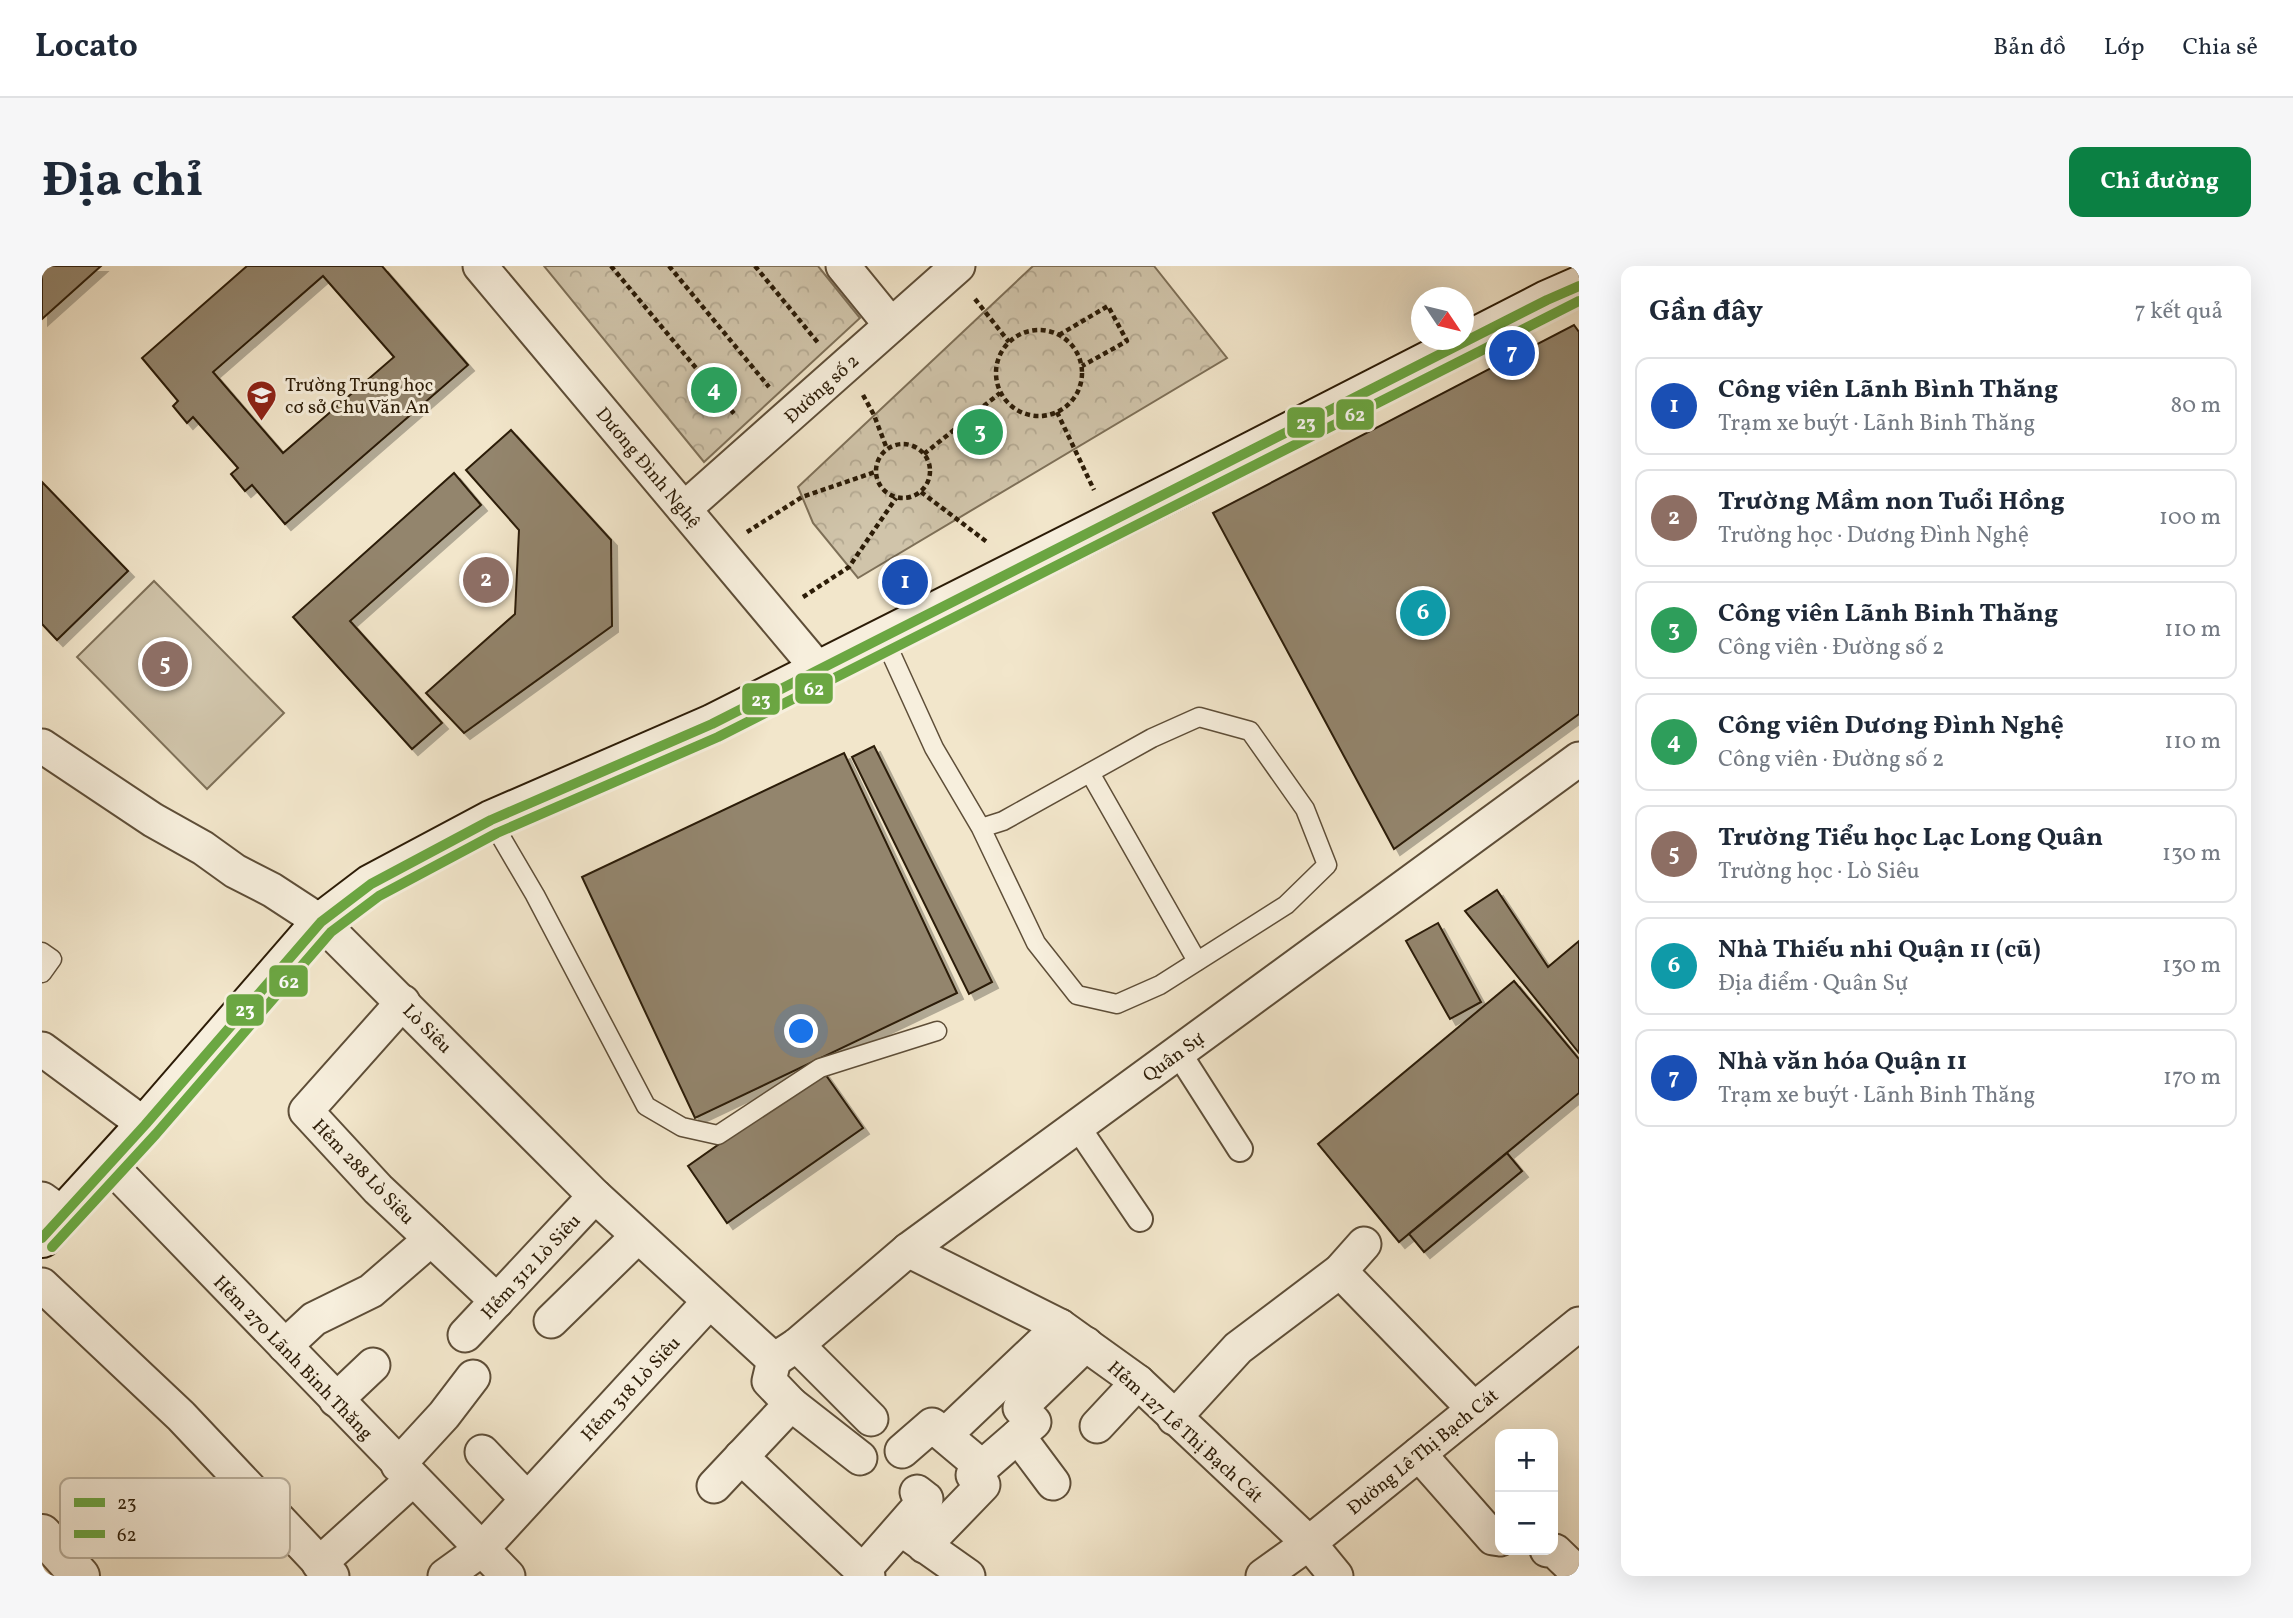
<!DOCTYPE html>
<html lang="vi">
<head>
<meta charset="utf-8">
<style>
  :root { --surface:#fff; --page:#f6f6f7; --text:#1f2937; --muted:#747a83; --line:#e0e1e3; --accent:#0b8043 }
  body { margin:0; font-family:Vollkorn,serif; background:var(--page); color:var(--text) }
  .controls { position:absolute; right:21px; bottom:21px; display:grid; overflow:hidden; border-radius:14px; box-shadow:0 7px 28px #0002 }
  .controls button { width:63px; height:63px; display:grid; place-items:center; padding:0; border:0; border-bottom:2px solid var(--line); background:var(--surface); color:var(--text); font:35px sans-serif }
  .compass { position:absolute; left:1369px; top:21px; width:63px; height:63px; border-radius:50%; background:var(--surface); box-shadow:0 7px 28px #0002; rotate:125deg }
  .you { position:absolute; left:760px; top:766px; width:24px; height:24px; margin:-18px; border:5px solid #fff; border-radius:50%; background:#1a73e8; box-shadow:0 0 0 10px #1a73e833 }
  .badge { display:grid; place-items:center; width:46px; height:46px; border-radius:50%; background:var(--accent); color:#fff; font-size:23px; font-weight:700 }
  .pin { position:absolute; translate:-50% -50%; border:4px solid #fff; box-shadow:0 2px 7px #0006 }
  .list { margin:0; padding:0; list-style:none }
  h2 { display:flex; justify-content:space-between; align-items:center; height:91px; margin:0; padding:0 28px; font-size:30px }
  h2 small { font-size:23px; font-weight:400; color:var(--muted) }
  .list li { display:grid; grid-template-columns:46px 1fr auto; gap:21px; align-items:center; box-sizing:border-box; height:98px; margin:0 14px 14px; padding:0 14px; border:2px solid var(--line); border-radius:14px }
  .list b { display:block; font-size:26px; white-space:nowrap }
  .list p { margin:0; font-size:23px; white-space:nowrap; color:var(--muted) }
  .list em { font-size:23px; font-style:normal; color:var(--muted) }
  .map { position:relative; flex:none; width:1537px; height:1310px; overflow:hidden; border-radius:14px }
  header { display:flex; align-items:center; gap:42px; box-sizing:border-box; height:98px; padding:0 35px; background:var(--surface); border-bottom:2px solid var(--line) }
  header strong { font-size:33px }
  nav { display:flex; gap:38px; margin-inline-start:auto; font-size:24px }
  .intro { display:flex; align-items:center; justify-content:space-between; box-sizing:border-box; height:168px; padding:0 42px }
  h1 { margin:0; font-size:49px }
  .button { padding:18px 32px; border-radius:14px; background:var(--accent); color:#fff; font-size:24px; font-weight:700 }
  main { display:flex; gap:42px; padding:0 42px }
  aside { flex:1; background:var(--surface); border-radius:14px; box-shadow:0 7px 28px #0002 }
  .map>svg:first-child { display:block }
  .grass { fill:#d0c4aa; stroke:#7e7058; stroke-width:2 }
  .park { fill:url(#park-crowns); stroke:#7e7058; stroke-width:2 }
  .building { fill:#93856d; stroke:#2c1c07; stroke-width:2; fill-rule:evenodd; filter:url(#shadow) }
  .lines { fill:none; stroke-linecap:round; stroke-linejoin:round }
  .service-casing { stroke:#5e4e38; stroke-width:21 }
  .pedestrian-casing { stroke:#5e4e38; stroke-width:28 }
  .minor-casing { stroke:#5e4e38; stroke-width:37 }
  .tertiary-casing { stroke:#5e4e38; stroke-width:42 }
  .secondary-casing { stroke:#2c1c07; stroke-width:42 }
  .path { stroke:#2c1c07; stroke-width:4.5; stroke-dasharray:5 3.5; stroke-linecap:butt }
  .service { stroke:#f7efdd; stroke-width:18 }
  .pedestrian { stroke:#f7efdd; stroke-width:24 }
  .minor { stroke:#f7efdd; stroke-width:33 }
  .tertiary { stroke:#f7efdd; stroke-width:38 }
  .secondary { stroke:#f7efdd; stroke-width:38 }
  .bus-1-casing { stroke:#f7efdd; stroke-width:16 }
  .bus-2-casing { stroke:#f7efdd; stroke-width:16 }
  .bus-1 { stroke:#6ba742; stroke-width:10 }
  .bus-2 { stroke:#6ba742; stroke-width:10 }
  .labels { text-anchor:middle; stroke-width:6; stroke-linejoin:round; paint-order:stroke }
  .poi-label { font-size:19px; fill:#2c1c07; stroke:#f7efdd; text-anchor:start }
  .street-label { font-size:19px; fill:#2c1c07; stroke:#f7efdd }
  .key { fill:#f7efdd; stroke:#bab09d; stroke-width:2 }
  .key-label { font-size:19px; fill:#2c1c07 }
  .line-badge { stroke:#f7efdd; stroke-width:2.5 }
  .badge-label { font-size:19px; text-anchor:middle; font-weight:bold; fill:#fff }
</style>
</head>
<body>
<header>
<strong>Locato</strong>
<nav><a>Bản đồ</a><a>Lớp</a><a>Chia sẻ</a></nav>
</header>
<div class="intro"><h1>Địa chỉ</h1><a class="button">Chỉ đường</a></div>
<main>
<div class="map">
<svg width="1537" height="1310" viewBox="0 0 1537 1310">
  <defs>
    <pattern id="park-crowns" width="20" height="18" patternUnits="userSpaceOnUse" patternTransform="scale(1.75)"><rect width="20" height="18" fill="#d0c4aa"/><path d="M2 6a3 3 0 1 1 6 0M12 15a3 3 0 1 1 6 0" fill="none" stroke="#b3a891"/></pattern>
    <filter id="shadow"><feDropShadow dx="6" dy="6" stdDeviation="0" flood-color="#0004"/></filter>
  </defs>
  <rect width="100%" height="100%" fill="#f2e6cb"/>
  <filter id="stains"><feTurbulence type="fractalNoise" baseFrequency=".00286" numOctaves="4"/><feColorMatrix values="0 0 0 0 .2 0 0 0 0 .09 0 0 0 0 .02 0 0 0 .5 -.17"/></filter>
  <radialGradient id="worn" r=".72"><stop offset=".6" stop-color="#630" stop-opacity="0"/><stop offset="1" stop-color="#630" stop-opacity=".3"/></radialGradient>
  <path class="grass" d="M112 315 242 447 165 523 35 391Z"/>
  <g class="park">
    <path d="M502 0H776L818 52 662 196Z"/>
    <path d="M991 0H1112L1185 92 816 312 771 257 756 221Z"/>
  </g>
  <g class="building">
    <path d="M0 0H59L0 53Z"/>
    <path d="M205 0H340L426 99 243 258 210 219 203 225 189 208 196 202 151 151 145 157 131 140 136 135 100 92ZM281 10 352 91 241 187 171 106Z"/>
    <path d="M1532 59 1537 66V448L1352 583 1171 247Z"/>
    <path d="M469 164 569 274 570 360 422 467 384 427 473 348 477 264 424 204Z"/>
    <path d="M412 207 439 239 308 355 400 457 370 483 251 351Z"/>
    <path d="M0 216 86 305 15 374 0 358Z"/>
    <path d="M832 480 950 716 927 728 810 491Z"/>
    <path d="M802 487 915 727 653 852 540 611Z"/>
    <path d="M1455 624 1506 701 1537 675V787L1423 645Z"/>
    <path d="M1396 657 1439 736 1408 753 1364 675Z"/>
    <path d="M1472 715 1537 793V827L1357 976 1276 878Z"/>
    <path d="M781 805 821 862 685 957 646 900Z"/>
    <path d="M1465 887 1480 905 1382 986 1367 968Z"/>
  </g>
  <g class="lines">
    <defs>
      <g id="service">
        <path d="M841 370 892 482 939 562 994 677 1035 729 1075 738 1118 719 1244 639 1285 599 1263 543 1208 465 1157 451 1110 472 961 555 939 562"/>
        <path d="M1048 507 1155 695"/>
        <path d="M449 554 493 629 604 840 640 861 676 869 778 802 895 765"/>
        <path d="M0 686 10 693 0 707"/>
      </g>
      <g id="pedestrian">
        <path d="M1136 786 1198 883"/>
        <path d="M1035 860 1098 953"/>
      </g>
      <g id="minor">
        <path d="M438 0 776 403"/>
        <path d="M801 0 849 59"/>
        <path d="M642 243 916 0"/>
        <path d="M0 480 111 554 161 582 193 605 230 624 279 656 553 930 732 1094"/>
        <path d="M361 736 264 845 336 923 455 1035"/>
        <path d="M0 783 103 859"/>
        <path d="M66 897 466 1310"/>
        <path d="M0 933 21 948"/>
        <path d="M866 984 1018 1060 1096 1116 1267 1277 1294 1310"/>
        <path d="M1298 1005 1432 1143"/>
        <path d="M0 1019 139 1150 290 1310"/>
        <path d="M509 1055 596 970"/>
        <path d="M423 1069 553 930"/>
        <path d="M755 1079 829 1153"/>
        <path d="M243 1080 272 1053 329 1025 389 973"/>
        <path d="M732 1094 755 1079 866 984 1537 493"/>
        <path d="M294 1134 331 1099"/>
        <path d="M749 1138 818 1192"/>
        <path d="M1132 1152 1196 1082 1298 1005 1322 978"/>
        <path d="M1055 1160 1096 1116"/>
        <path d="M903 1169 1018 1060"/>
        <path d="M976 1170 1011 1217"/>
        <path d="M860 1185 890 1159 940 1201"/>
        <path d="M440 1186 485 1233"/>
        <path d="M1377 1188 1451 1272 1458 1273"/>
        <path d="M699 1191 826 1310"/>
        <path d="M356 1199 402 1149 431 1111"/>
        <path d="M672 1220 749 1138 727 1115 732 1094"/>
        <path d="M865 1267 926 1310"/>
        <path d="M882 1280 941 1219 931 1209 992 1156 978 1142 1044 1078"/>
        <path d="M1505 1284 1513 1285 1537 1308"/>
        <path d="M277 1298 371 1213"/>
        <path d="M820 1306 884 1233 875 1226"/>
        <path d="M403 1310 439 1284 667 1036"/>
        <path d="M1221 1310 1267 1277 1537 1058"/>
      </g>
      <path id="tertiary" d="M0 1268 38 1310"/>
      <path id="secondary" d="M0 972 103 859 279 656 329 618 449 554 670 458 1144 219 1505 34 1537 20"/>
    </defs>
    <use href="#service" class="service-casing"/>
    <use href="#pedestrian" class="pedestrian-casing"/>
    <use href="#minor" class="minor-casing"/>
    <use href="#tertiary" class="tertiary-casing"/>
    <use href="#secondary" class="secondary-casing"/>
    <g class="path">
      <path d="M569 0 694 150"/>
      <path d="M627 0 727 121"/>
      <path d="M713 0 777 78"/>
      <path d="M933 33 967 76"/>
      <circle cx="997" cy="107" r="43"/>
      <path d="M1017 69 1066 40 1085 75 1040 100"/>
      <path d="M821 129 832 149 845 183"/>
      <path d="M1015 146 1052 224"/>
      <circle cx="861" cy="205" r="27"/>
      <path d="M882 188 958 127"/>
      <path d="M879 226 945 276"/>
      <path d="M705 266 760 231 833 206"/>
      <path d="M761 331 807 301 854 232"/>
    </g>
    <use href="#service" class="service"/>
    <use href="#pedestrian" class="pedestrian"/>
    <use href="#minor" class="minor"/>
    <use href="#tertiary" class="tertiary"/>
    <use href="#secondary" class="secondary"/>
    <defs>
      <path id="bus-1" d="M0 972 103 859 279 656 329 618 449 554 670 458 1505 34 1537 20"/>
      <path id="bus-2" d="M10 981 114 868 289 666 337 630 455 567 676 471 1537 35"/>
    </defs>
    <use href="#bus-1" class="bus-1-casing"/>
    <use href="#bus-2" class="bus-2-casing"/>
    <use href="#bus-1" class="bus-1"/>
    <use href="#bus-2" class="bus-2"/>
  </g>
  <defs>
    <symbol id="school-pin" viewBox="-11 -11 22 30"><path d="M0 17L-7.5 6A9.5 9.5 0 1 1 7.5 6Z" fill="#8f2418" stroke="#f7efdd"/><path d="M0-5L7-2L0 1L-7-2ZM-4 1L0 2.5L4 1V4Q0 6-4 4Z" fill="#fff"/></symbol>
  </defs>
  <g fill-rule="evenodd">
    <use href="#school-pin" x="202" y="112" width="35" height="47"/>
  </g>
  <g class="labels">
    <g class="poi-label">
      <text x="243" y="125">Trường Trung học<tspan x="243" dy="22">cơ sở Chu Văn An</tspan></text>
    </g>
    <g class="street-label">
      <text transform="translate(779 122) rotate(-42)" y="7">Đường số 2</text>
      <text transform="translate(607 201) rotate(50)" y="7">Dương Đình Nghệ</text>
      <text transform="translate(386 762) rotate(45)" y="7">Lò Siêu</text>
      <text transform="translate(1131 790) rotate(-36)" y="7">Quân Sự</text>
      <text transform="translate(322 905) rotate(46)" y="7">Hẻm 288 Lò Siêu</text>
      <text transform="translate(488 1000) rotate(-47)" y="7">Hẻm 312 Lò Siêu</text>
      <text transform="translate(252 1091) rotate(46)" y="7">Hẻm 270 Lãnh Binh Thăng</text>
      <text transform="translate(588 1122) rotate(-47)" y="7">Hẻm 318 Lò Siêu</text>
      <text transform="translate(1144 1165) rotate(42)" y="7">Hẻm 127 Lê Thị Bạch Cát</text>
      <text transform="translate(1380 1185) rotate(-39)" y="7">Đường Lê Thị Bạch Cát</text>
    </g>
  </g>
  <rect x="18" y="1212" width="230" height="80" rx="10" class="key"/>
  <rect x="32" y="1232" width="31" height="9" fill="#6ba742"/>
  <rect x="32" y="1264" width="31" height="8" fill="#6ba742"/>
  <g class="key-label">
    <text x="75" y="1243">23</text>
    <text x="75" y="1275">62</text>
  </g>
  <g class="line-badge">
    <rect x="1293" y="132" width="40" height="33" rx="7" fill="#6ba742"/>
    <rect x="1244" y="140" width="40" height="33" rx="7" fill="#6ba742"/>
    <rect x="752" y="406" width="40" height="33" rx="7" fill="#6ba742"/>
    <rect x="699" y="416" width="40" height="34" rx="7" fill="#6ba742"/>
    <rect x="226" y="698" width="41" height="34" rx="7" fill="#6ba742"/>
    <rect x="183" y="727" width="40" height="34" rx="7" fill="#6ba742"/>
  </g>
  <g class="badge-label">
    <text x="1313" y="155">62</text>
    <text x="1264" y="163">23</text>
    <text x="772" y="429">62</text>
    <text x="719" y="440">23</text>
    <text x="247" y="722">62</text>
    <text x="203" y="750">23</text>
  </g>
  <rect width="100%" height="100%" filter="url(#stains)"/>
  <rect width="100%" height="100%" fill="url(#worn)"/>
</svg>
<div class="controls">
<button>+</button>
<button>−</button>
</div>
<svg class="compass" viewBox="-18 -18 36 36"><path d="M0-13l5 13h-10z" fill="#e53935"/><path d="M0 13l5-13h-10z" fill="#747a83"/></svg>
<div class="you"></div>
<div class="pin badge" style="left:863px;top:316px;background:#1a4fb4">1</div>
<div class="pin badge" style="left:444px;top:314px;background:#8d6e63">2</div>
<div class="pin badge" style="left:938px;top:166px;background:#2e9e5b">3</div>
<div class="pin badge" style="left:672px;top:124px;background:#2e9e5b">4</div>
<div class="pin badge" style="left:123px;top:398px;background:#8d6e63">5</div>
<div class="pin badge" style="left:1381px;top:347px;background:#0f9aa8">6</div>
<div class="pin badge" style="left:1470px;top:87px;background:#1a4fb4">7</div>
</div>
<aside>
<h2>Gần đây<small>7 kết quả</small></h2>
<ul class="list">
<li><span class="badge" style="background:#1a4fb4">1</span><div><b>Công viên Lãnh Bình Thăng</b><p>Trạm xe buýt · Lãnh Binh Thăng</p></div><em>80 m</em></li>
<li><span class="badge" style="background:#8d6e63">2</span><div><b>Trường Mầm non Tuổi Hồng</b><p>Trường học · Dương Đình Nghệ</p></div><em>100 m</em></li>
<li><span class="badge" style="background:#2e9e5b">3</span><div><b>Công viên Lãnh Binh Thăng</b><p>Công viên · Đường số 2</p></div><em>110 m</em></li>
<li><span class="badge" style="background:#2e9e5b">4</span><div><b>Công viên Dương Đình Nghệ</b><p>Công viên · Đường số 2</p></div><em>110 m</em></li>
<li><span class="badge" style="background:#8d6e63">5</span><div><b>Trường Tiểu học Lạc Long Quân</b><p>Trường học · Lò Siêu</p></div><em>130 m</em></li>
<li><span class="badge" style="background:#0f9aa8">6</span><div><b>Nhà Thiếu nhi Quận 11 (cũ)</b><p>Địa điểm · Quân Sự</p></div><em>130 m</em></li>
<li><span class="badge" style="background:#1a4fb4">7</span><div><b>Nhà văn hóa Quận 11</b><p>Trạm xe buýt · Lãnh Binh Thăng</p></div><em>170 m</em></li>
</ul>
</aside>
</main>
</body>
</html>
